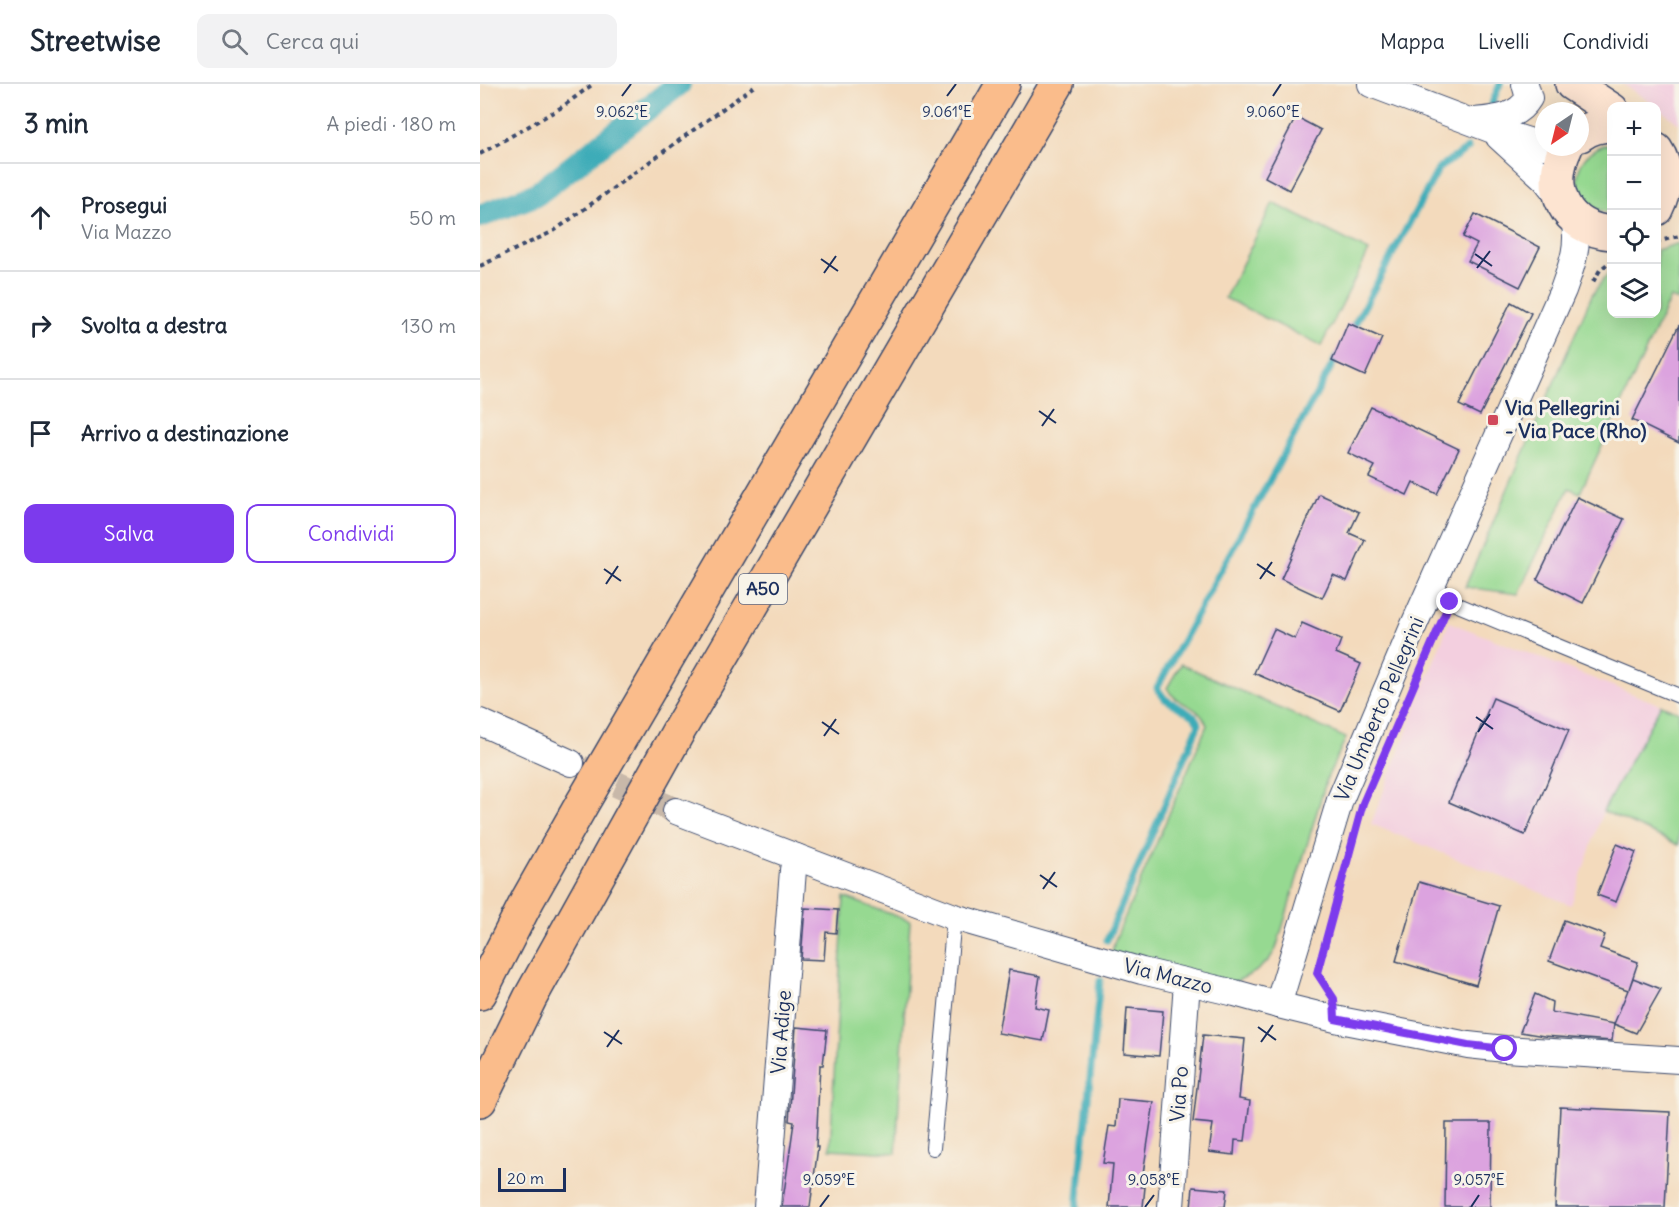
<!DOCTYPE html>
<html lang="it">
<head>
<meta charset="utf-8">
<style>
  :root { --surface:#fff; --page:#f2f2f3; --text:#1f2937; --muted:#747a83; --line:#e0e1e3; --accent:#7c3aed }
  body { margin:0; font-family:Delius,sans-serif; background:var(--page); color:var(--text) }
  .controls { position:absolute; right:18px; top:18px; display:grid; overflow:hidden; border-radius:12px; box-shadow:0 6px 24px #0002 }
  .controls button { width:54px; height:54px; display:grid; place-items:center; padding:0; border:0; border-bottom:2px solid var(--line); background:var(--surface); color:var(--text); font:30px sans-serif }
  .compass { position:absolute; left:1055px; top:18px; width:54px; height:54px; border-radius:50%; background:var(--surface); box-shadow:0 6px 24px #0002; rotate:215deg }
  .scale { position:absolute; left:18px; bottom:15px; width:68px; box-sizing:border-box; padding-left:6px; border:3px solid #1b2f5e; border-top:0; font-size:16px; line-height:21px; white-space:nowrap; color:#1b2f5e; -webkit-text-stroke:4px #f7f3e8; paint-order:stroke }
  .stop { position:absolute; width:18px; height:18px; margin:-14px; border:4px solid #7c3aed; border-radius:50%; background:#fff }
  .stop.end { background:#7c3aed; border-color:#fff; box-shadow:0 2px 6px #0008 }
  .list { margin:0; padding:0; list-style:none }
  h2 { display:flex; justify-content:space-between; align-items:center; height:78px; margin:0; padding:0 24px; font-size:26px }
  h2 small { font-size:20px; font-weight:400; color:var(--muted) }
  .list li { display:grid; grid-template-columns:39px 1fr auto; gap:18px; align-items:center; box-sizing:border-box; height:108px; padding:0 24px; border-top:2px solid var(--line) }
  .list b { display:block; font-size:22px; white-space:nowrap }
  .list p { margin:0; font-size:20px; white-space:nowrap; color:var(--muted) }
  .list em { font-size:20px; font-style:normal; color:var(--muted) }
  .actions { display:flex; gap:12px; padding:18px 24px }
  .actions a { flex:1; padding:14px 0; border:2px solid var(--accent); border-radius:12px; text-align:center; font-size:21px; color:var(--accent) }
  .actions .main { background:var(--accent); color:#fff }
  .icon { flex:none; width:33px; height:33px; fill:none; stroke:currentColor; stroke-width:2; stroke-linecap:round; stroke-linejoin:round }
  .map { position:relative; flex:none; width:1199px; height:1123px; overflow:hidden }
  header { display:flex; align-items:center; gap:36px; box-sizing:border-box; height:84px; padding:0 30px; background:var(--surface); border-bottom:2px solid var(--line) }
  header strong { font-size:28px }
  nav { display:flex; gap:33px; margin-inline-start:auto; font-size:21px }
  .search { width:420px; height:54px; background:var(--page); display:flex; align-items:center; gap:15px; box-sizing:border-box; padding:0 21px; border-radius:12px; color:var(--muted); font-size:22px }
  main { display:flex }
  aside { flex:1; background:var(--surface) }
  .map>svg:first-child { display:block }
  .built { fill:#f3cfdf }
  .green { fill:#96d991; stroke:#588478; stroke-width:1.5 }
  .lines { fill:none; stroke-linecap:round; stroke-linejoin:round }
  .stream { stroke:#3cacb8; stroke-width:7 }
  .canal { stroke:#3cacb8; stroke-width:24 }
  .building { fill:#dca3df }
  .street-tunnel { stroke:#c8b8a9; stroke-width:26; stroke-dasharray:26 13; stroke-linecap:butt }
  .lane-casing { stroke:#3b496c; stroke-width:16 }
  .street-casing { stroke:#3b496c; stroke-width:28 }
  .secondary-casing { stroke:#3b496c; stroke-width:36 }
  .highway-casing { stroke:#3b496c; stroke-width:36 }
  .path { stroke:#3b496c; stroke-width:4; stroke-dasharray:4.5 4.5; stroke-linecap:butt }
  .lane { stroke:#fff; stroke-width:14 }
  .street { stroke:#fff; stroke-width:26 }
  .secondary { stroke:#fde4d1; stroke-width:33 }
  .highway { stroke:#fabc8b; stroke-width:33 }
  .route { stroke:#7c3aed; stroke-width:8 }
  .ticks { fill:none; stroke:#1b2f5e; stroke-width:2 }
  .poi-dot { fill:#d1495b; stroke:#f7f3e8; stroke-width:2 }
  .labels { text-anchor:middle; stroke-width:6; stroke-linejoin:round; paint-order:stroke }
  .shield { fill:#f7f3e8; stroke:#5d6a87; stroke-width:1.5 }
  .shield-label { font-size:18px; font-weight:bold; fill:#1b2f5e }
  .poi-label { font-size:20px; font-weight:bold; fill:#1b2f5e; stroke:#f7f3e8; text-anchor:start }
  .street-label { font-size:20px; fill:#1b2f5e; stroke:#f7f3e8 }
  .ticks-label { font-size:15px; text-anchor:middle; fill:#1b2f5e; stroke:#f7f3e8; stroke-width:6; stroke-linejoin:round; paint-order:stroke }
</style>
</head>
<body>
<header>
<strong>Streetwise</strong>
<div class="search"><svg class="icon" aria-label="search" viewBox="0 0 24 24"><circle cx="10" cy="10" r="6"/><path d="M15 15l6 6"/></svg>Cerca qui</div>
<nav><a>Mappa</a><a>Livelli</a><a>Condividi</a></nav>
</header>
<main>
<aside>
<h2>3 min<small>A piedi · 180 m</small></h2>
<ul class="list">
<li><svg class="icon" aria-label="ahead" viewBox="0 0 24 24"><path d="M12 20V5M6 11l6-6 6 6"/></svg><div><b>Prosegui</b><p>Via Mazzo</p></div><em>50 m</em></li>
<li><svg class="icon" aria-label="right" viewBox="0 0 24 24"><path d="M7 20v-9h11M14 6l5 5-5 5"/></svg><div><b>Svolta a destra</b></div><em>130 m</em></li>
<li><svg class="icon" aria-label="arrive" viewBox="0 0 24 24"><path d="M6 21V4h12l-3 4 3 4H6"/></svg><div><b>Arrivo a destinazione</b></div></li>
</ul>
<div class="actions"><a class="main">Salva</a><a>Condividi</a></div>
</aside>
<div class="map">
<svg width="1199" height="1123" viewBox="0 0 1199 1123">
  <rect width="100%" height="100%" fill="#f7f3e8"/>
  <filter id="ink" filterUnits="userSpaceOnUse"><feTurbulence type="fractalNoise" baseFrequency=".0167" numOctaves="2"/><feDisplacementMap in="SourceGraphic" scale="12" xChannelSelector="R" yChannelSelector="G"/><feConvolveMatrix kernelMatrix="1 2 1 2 8 2 1 2 1" color-interpolation-filters="sRGB"/></filter>
  <filter id="wash" filterUnits="userSpaceOnUse"><feTurbulence type="fractalNoise" baseFrequency=".008" numOctaves="4" result="noise"/><feDisplacementMap in="SourceGraphic" scale="24" xChannelSelector="R" yChannelSelector="G"/><feGaussianBlur stdDeviation="1.35" result="paint"/><feColorMatrix in="noise" values="0 0 0 0 0 0 0 0 0 0 0 0 0 0 0 0 0 1.4 0 .05"/><feComposite in="paint" operator="in"/></filter>
  <g filter="url(#wash)">
    <rect width="100%" height="100%" fill="#f3dabc"/>
    <g class="built">
      <path d="M1143 0H1199V40L1176 22Z"/>
      <path d="M969 538 1181 621 1123 727 1091 821 891 740Z"/>
    </g>
    <g class="green">
      <path d="M1124 61H1131V128C1091 128 1084 76 1124 61Z"/>
      <path d="M793 119 889 167 841 262 745 214Z"/>
      <path d="M1199 159V217L1190 214 1100 409 1089 404 1038 510 985 503 1112 211 1131 185 1132 230H1176L1177 166Z"/>
      <path d="M701 580 866 654 847 694 796 865 789 876 775 888 751 900 631 871 635 856 727 641C716 617 697 623 687 604Z"/>
      <path d="M1181 621 1199 628V761L1123 727Z"/>
      <path d="M364 813 430 837 416 1069 350 1065Z"/>
    </g>
    <g class="lines">
      <g class="stream">
        <path d="M1012 19 1020 0"/>
        <path d="M870 249 959 84 988 64"/>
        <path d="M627 856 719 640 714 632 685 615 677 604 857 272"/>
        <path d="M597 1123 620 896"/>
      </g>
      <path class="canal" d="M0 132 57 110 199 0"/>
    </g>
    <g id="blocks">
      <g class="building">
        <path d="M816 33 841 46 809 106 785 93Z"/>
        <path d="M995 130 1060 163 1040 203 988 177 997 160 983 153Z"/>
        <path d="M1031 218 1051 229 1000 331 979 321Z"/>
        <path d="M868 239 902 254 885 292 852 277Z"/>
        <path d="M1199 241V359L1152 336Z"/>
        <path d="M891 323 979 365 957 410 933 398 927 411 889 393 895 382 868 369Z"/>
        <path d="M839 410 879 428 869 449 885 456 867 497 853 491 842 514 801 495Z"/>
        <path d="M1097 413 1144 435 1103 519 1057 496Z"/>
        <path d="M822 539 861 556 856 569 881 580 860 627 774 589 794 545 815 555Z"/>
        <path d="M1013 614 1089 646 1045 751 969 718Z"/>
        <path d="M1137 760 1156 768 1136 818 1117 811Z"/>
        <path d="M939 798 1019 822 996 901 916 877Z"/>
        <path d="M325 824 358 826 356 849 346 848 344 876 321 875Z"/>
        <path d="M1084 836 1125 851 1120 864 1158 878 1149 905 1153 894 1181 905 1156 949 1134 940 1148 906 1069 877Z"/>
        <path d="M529 886 560 892 555 923 569 926 563 957 518 949Z"/>
        <path d="M1055 910 1072 918 1071 928 1134 940 1132 957 1064 952 1040 948Z"/>
        <path d="M647 924 683 927 679 972 644 969Z"/>
        <path d="M316 943 347 946 343 981H340L336 1063H338L330 1123H302L314 1038 309 1037Z"/>
        <path d="M723 951 765 955 759 1015 770 1017 765 1057 755 1056 754 1071 729 1068 733 1040 713 1038Z"/>
        <path d="M638 1015 674 1018 661 1103H665L663 1123H629L633 1080 623 1079 629 1042 636 1043Z"/>
        <path d="M1080 1023 1190 1028 1185 1123H1075Z"/>
        <path d="M966 1039H1011L1010 1123H965Z"/>
        <path d="M713 1103 747 1106 745 1123H711Z"/>
      </g>
    </g>
  </g>
  <g filter="url(#ink)">
    <use href="#blocks" fill-opacity="0" stroke="#3b496c" stroke-width="1.5"/>
    <g class="lines">
      <path class="street-tunnel" d="M101 684 196 727"/>
      <defs>
        <g id="lane">
          <path d="M949 509 1199 612"/>
          <path d="M453 1064 474 833"/>
        </g>
        <g id="street">
          <path d="M891 0 1010 45 1064 62"/>
          <path d="M994 37C1015 35 1037 34 1049 14L1045 0"/>
          <path d="M1019 53 1065 95 1080 114"/>
          <path d="M0 638 91 679"/>
          <path d="M196 727 474 833 662 887 755 909 798 921 855 935 988 961 1025 965 1199 976"/>
          <path d="M798 921 860 716 933 543 1083 206C1092 181 1100 161 1094 135"/>
          <path d="M287 1123 313 786 316 773"/>
          <path d="M691 1123 707 898"/>
        </g>
        <g id="secondary">
          <path d="M1092 0 1132 26"/>
          <path d="M1100 51C1109 44 1120 41 1132 41"/>
          <path d="M1086 63C1066 104 1084 145 1132 149"/>
          <path d="M1176 66C1189 85 1186 105 1176 125"/>
        </g>
        <g id="highway">
          <path d="M0 909 48 815 103 718 523 0"/>
          <path d="M0 1016 50 914 199 646 577 0"/>
        </g>
      </defs>
      <use href="#lane" class="lane-casing"/>
      <use href="#street" class="street-casing"/>
      <use href="#secondary" class="secondary-casing"/>
      <use href="#highway" class="highway-casing"/>
      <g class="path">
        <path d="M0 70 82 23 113 0"/>
        <path d="M1176 158 1199 152"/>
        <path d="M0 182 74 147 277 0"/>
        <path d="M1113 198 1120 186 1131 177"/>
        <path d="M851 910 837 889 855 822"/>
      </g>
      <use href="#lane" class="lane"/>
      <use href="#street" class="street"/>
      <use href="#secondary" class="secondary"/>
      <use href="#highway" class="highway"/>
    </g>
  </g>
  <g class="lines" filter="url(#ink)">
    <path class="route" d="M970 518 883 719 837 889 854 915 855 935 988 961 1025 965"/>
  </g>
  <path class="ticks" d="M142 12 151 0M467 12 476 0M793 12 801 0M995 170 1012 182M341 175 358 187M997 184 1010 167M344 189 356 172M559 327 576 339M562 342 574 325M777 480 795 492M124 485 141 497M780 495 792 478M126 500 138 482M996 633 1013 645M342 638 359 650M998 648 1010 630M344 652 356 635M560 791 577 803M563 805 575 788M778 943 796 956M124 948 142 960M781 958 793 941M127 963 139 946M340 1123 349 1111M665 1123 674 1111M991 1123 999 1111"/>
  <rect class="poi-dot" x="1007" y="330" width="12" height="12" rx="3"/>
  <g class="labels">
    <rect class="shield" x="259" y="490" width="48" height="30" rx="4.5"/>
    <g class="shield-label">
      <text x="283" y="511">A50</text>
    </g>
    <g class="poi-label">
      <text x="1025" y="331">Via Pellegrini<tspan x="1025" dy="23">- Via Pace (Rho)</tspan></text>
    </g>
    <g class="street-label">
      <text transform="translate(899 625) rotate(-67)" y="7">Via Umberto Pellegrini</text>
      <text transform="translate(688 892) rotate(14)" y="7">Via Mazzo</text>
      <text transform="translate(301 948) rotate(-86)" y="7">Via Adige</text>
      <text transform="translate(699 1010) rotate(-86)" y="7">Via Po</text>
    </g>
  </g>
  <g class="ticks-label">
    <text x="142" y="33">9.062°E</text>
    <text x="467" y="33">9.061°E</text>
    <text x="793" y="33">9.060°E</text>
    <text x="349" y="1101">9.059°E</text>
    <text x="674" y="1101">9.058°E</text>
    <text x="999" y="1101">9.057°E</text>
  </g>
</svg>
<div class="controls">
<button>+</button>
<button>−</button>
<button><svg class="icon" aria-label="locate" viewBox="0 0 24 24"><circle cx="12" cy="12" r="6"/><path d="M12 2v4M12 18v4M2 12h4M18 12h4"/></svg></button>
<button><svg class="icon" aria-label="layers" viewBox="0 0 24 24"><path d="M12 4l9 5-9 5-9-5zM3 14l9 5 9-5"/></svg></button>
</div>
<svg class="compass" viewBox="-18 -18 36 36"><path d="M0-13l5 13h-10z" fill="#e53935"/><path d="M0 13l5-13h-10z" fill="#747a83"/></svg>
<div class="scale">20 m</div>
<div class="stop" style="left:1025px;top:965px"></div>
<div class="stop end" style="left:970px;top:518px"></div>
</div>
</main>
</body>
</html>
